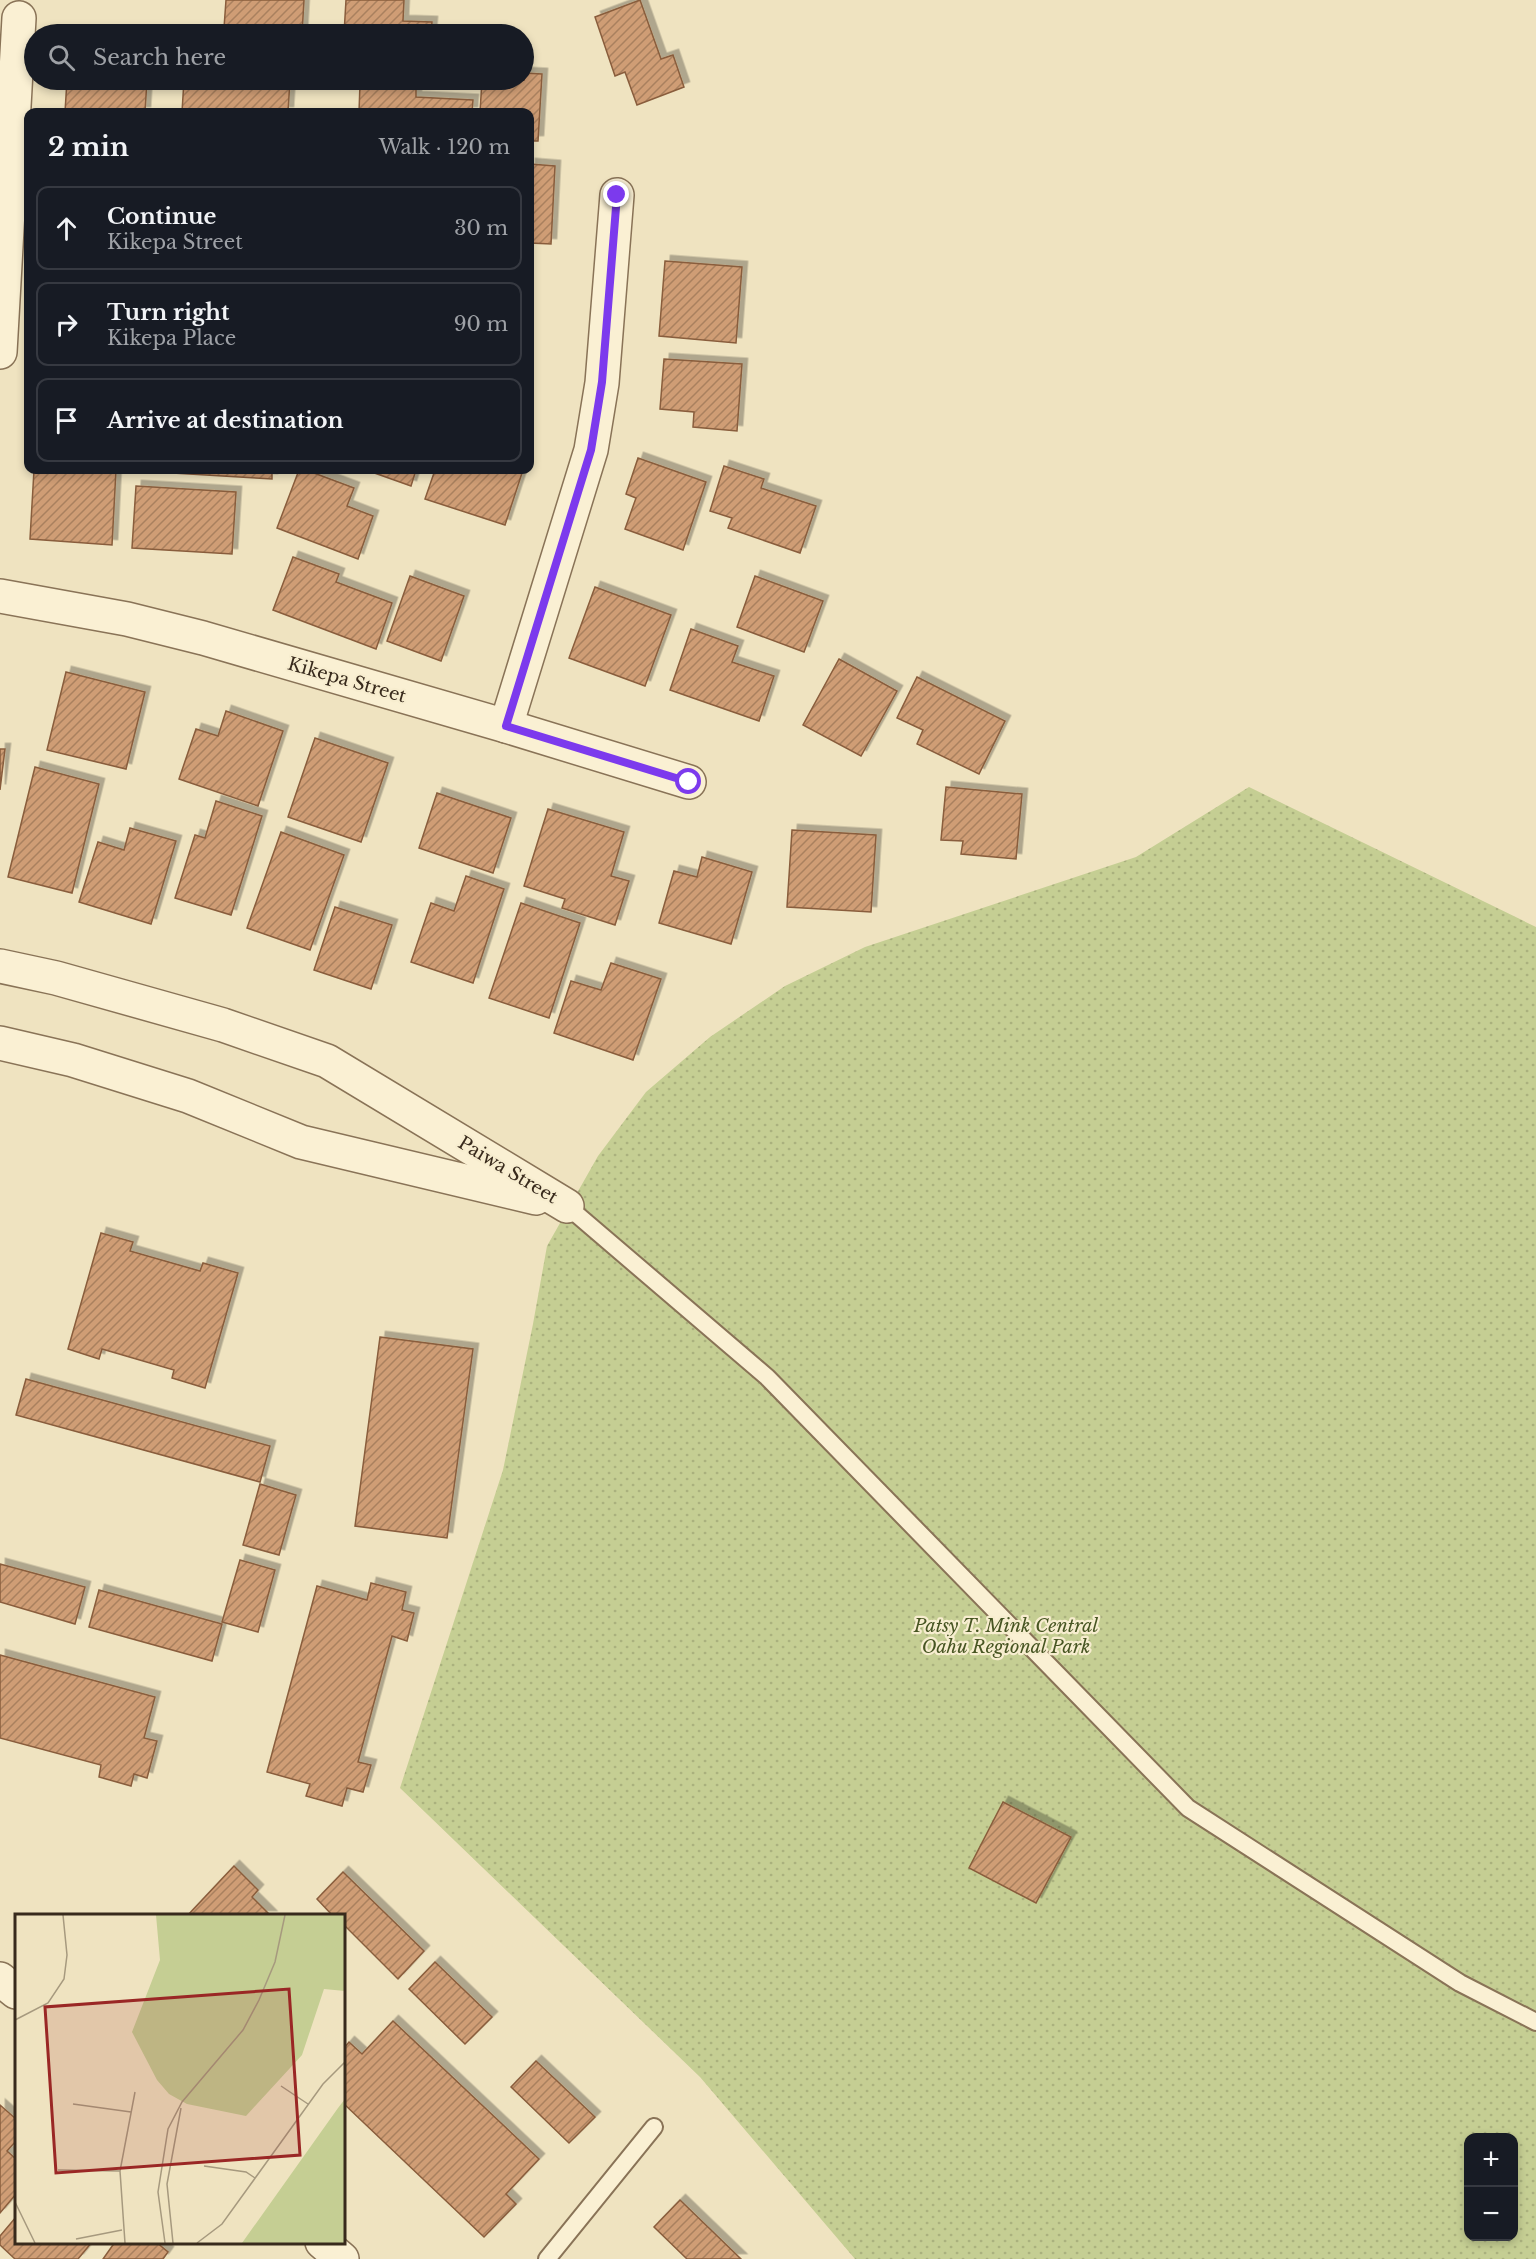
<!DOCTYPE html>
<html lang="en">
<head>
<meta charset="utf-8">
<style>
  :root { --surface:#171b24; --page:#20242c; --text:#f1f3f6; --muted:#9ea1a6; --line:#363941 }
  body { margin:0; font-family:"Libre Baskerville",serif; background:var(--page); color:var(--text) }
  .controls { position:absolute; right:18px; bottom:18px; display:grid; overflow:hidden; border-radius:12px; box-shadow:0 3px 9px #0003 }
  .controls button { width:54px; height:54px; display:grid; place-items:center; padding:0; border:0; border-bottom:2px solid var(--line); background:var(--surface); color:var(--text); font:30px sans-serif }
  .stop { position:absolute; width:18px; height:18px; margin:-14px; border:4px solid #7c3aed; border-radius:50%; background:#fff }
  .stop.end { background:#7c3aed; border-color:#fff; box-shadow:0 2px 6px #0008 }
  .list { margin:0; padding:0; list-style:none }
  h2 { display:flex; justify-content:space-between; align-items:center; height:78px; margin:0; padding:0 24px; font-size:26px }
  h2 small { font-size:20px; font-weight:400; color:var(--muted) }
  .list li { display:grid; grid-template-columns:39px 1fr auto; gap:18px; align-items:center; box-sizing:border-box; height:84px; margin:0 12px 12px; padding:0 12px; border:2px solid var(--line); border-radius:12px }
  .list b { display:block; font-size:22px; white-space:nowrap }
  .list p { margin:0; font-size:20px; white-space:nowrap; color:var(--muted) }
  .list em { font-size:20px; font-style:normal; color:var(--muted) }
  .icon { flex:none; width:33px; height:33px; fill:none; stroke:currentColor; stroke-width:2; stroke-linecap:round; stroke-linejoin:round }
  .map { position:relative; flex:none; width:1536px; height:2259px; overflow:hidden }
  .search { position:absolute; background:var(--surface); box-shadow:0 3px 9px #0003; left:24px; top:24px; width:510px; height:66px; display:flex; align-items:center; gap:15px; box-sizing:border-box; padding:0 21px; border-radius:33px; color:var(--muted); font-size:22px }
  .panel { position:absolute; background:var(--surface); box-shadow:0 3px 9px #0003; left:24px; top:108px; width:510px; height:366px; border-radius:12px }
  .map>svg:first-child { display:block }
  .grass { fill:url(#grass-dots); fill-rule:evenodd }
  .building { fill:url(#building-hatch); stroke:#895d3c; stroke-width:1.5; filter:url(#shadow) }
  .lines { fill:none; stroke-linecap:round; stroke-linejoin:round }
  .service-casing { stroke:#897357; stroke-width:20 }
  .minor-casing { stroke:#897357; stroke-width:36 }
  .tertiary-casing { stroke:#897357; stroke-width:36 }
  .service { stroke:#faf0d3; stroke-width:16 }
  .minor { stroke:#faf0d3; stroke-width:33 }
  .tertiary { stroke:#faf0d3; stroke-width:33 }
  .route { stroke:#7c3aed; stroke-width:8 }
  .labels { text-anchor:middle; stroke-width:4.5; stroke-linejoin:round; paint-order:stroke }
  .street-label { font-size:18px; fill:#382a1c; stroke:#f7edcf }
  .park-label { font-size:18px; font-style:italic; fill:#475522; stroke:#f7edcf }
  .inset-road { fill:none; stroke:#a6997e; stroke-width:1.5 }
  .view { fill:#9a2725; fill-opacity:0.15; stroke:#9a2725; stroke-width:3 }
  .inset-edge { fill:none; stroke:#382a1c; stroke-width:3 }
</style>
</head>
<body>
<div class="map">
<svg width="1536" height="2259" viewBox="0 0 1536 2259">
  <defs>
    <pattern id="grass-dots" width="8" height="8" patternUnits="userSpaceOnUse" patternTransform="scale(1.5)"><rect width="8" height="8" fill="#c5ce93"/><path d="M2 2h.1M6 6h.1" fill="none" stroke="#aab17e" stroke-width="1.8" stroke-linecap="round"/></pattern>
    <pattern id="building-hatch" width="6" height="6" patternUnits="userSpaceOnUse" patternTransform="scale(1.5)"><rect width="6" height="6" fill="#cf9d74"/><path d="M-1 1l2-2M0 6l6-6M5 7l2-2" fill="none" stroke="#a9805e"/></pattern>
    <filter id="shadow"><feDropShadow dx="5.5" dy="-5.5" stdDeviation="0" flood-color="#0004"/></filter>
  </defs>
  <rect width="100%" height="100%" fill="#efe3c0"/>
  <path class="grass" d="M1249 787 1536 927V2259H855L700 2077 400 1788 503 1470 533 1324 547 1246 598 1156 646 1092 710 1037 785 986 865 947 1136 857ZM1468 2138H1514V2236H1468Z"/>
  <g class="building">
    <path d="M226 0H304L302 34H249L250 30 224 28Z"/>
    <path d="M346 0H404L403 21 432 22 431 34H344Z"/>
    <path d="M640 0 661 59 673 55 684 87 637 105 625 72 615 76 595 17Z"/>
    <path d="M524 73 542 74 538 141H530V112H480L482 80H524Z"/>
    <path d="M67 80H147L145 112H65Z"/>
    <path d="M184 80H290L288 112H182Z"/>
    <path d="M360 84 416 87V97L473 100 472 112H359Z"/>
    <path d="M530 164 555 166 551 244 530 243Z"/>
    <path d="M665 261 742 267 736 343 659 336Z"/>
    <path d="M664 359 742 364 737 431 693 427 694 412 660 409Z"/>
    <path d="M638 458 706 482 683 550 625 529 636 498 626 494Z"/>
    <path d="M724 466 764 479 761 488 816 506 800 553 728 528 732 518 710 511Z"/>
    <path d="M34 470H116L112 545 30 539Z"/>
    <path d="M173 470H272V479L173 473Z"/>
    <path d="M299 470H306L354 488 347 506 373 516 358 559 277 528Z"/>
    <path d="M366 470H416L411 486Z"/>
    <path d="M435 470H523L505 525 425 499Z"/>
    <path d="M136 486 236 492 232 554 132 548Z"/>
    <path d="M293 557 339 574 336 582 392 603 376 649 273 610Z"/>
    <path d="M410 576 464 596 441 661 387 641Z"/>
    <path d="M755 576 823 601 804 652 737 627Z"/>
    <path d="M595 587 671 615 645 686 569 658Z"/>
    <path d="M691 629 738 646 732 662 774 676 759 721 670 690Z"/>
    <path d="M839 659 897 691 861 756 803 725Z"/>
    <path d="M66 672 145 692 126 769 47 750Z"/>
    <path d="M917 677 1005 721 979 774 917 744 923 730 897 718Z"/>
    <path d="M226 711 283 731 258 806 179 779 196 729 218 736Z"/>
    <path d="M315 738 388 763 361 842 288 817Z"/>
    <path d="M0 749H5L0 790Z"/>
    <path d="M35 767 99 784 72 893 8 877Z"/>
    <path d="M946 787 1022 794 1016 859 961 854 963 841 941 840Z"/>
    <path d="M437 793 511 818 493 873 419 848Z"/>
    <path d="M216 801 262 816 231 915 175 898 195 835 205 838Z"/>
    <path d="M548 809 624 832 611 876 629 881 615 925 562 908 565 899 524 886Z"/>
    <path d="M130 828 176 841 151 924 79 902 98 842 124 850Z"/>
    <path d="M792 830 876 835 871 912 787 907Z"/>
    <path d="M281 832 344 855 310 950 247 928Z"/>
    <path d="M702 857 752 872 731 944 659 923 674 871 697 877Z"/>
    <path d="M466 876 504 889 473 983 411 962 431 903 454 911Z"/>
    <path d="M521 903 580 923 549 1018 489 998Z"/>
    <path d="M335 907 392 925 371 989 314 970Z"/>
    <path d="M611 963 661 979 633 1060 554 1033 571 981 601 990Z"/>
    <path d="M101 1233 133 1242 130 1251 200 1271 203 1263 238 1273 205 1388 172 1378 174 1370 102 1349 99 1359 68 1349Z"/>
    <path d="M380 1337 473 1349 447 1538 355 1526Z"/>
    <path d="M26 1379 270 1446 260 1482 16 1415Z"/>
    <path d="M260 1484 296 1495 279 1555 243 1545Z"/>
    <path d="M240 1560 275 1570 258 1632 222 1622Z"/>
    <path d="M0 1564 85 1587 75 1624 0 1602Z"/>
    <path d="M371 1583 406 1592 402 1610 414 1613 407 1641 392 1636 358 1762 371 1765 363 1792 347 1788 342 1806 306 1796 310 1784 267 1772 317 1586 367 1600Z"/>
    <path d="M99 1590 222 1624 212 1661 89 1627Z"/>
    <path d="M0 1655 155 1697 144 1738 157 1741 147 1778 134 1774 131 1786 99 1777 101 1765 0 1738Z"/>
    <path d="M1003 1802 1071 1837 1036 1903 969 1868Z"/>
    <path d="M234 1866 258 1890 252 1897 271 1916H187Z"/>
    <path d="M343 1872 424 1951 398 1979 344 1925V1916H333L317 1899Z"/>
    <path d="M435 1962 492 2017 465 2044 409 1989Z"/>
    <path d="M393 2021 539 2159 506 2194 516 2204 484 2237 344 2104V2048L349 2042 362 2054Z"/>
    <path d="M536 2061 595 2117 569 2143 511 2087Z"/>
    <path d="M0 2105 16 2119V2141L7 2151 16 2159V2194L0 2213Z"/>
    <path d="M680 2200 741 2259H687L654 2227Z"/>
    <path d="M16 2217V2242H92L78 2259H15L0 2245V2236Z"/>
    <path d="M115 2242H156L168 2252 163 2259H103Z"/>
  </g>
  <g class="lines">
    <defs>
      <g id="service">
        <path d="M567 1206 767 1377 1188 1808 1460 1983 1536 2022"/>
        <path d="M547 2259 654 2127"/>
      </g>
      <g id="minor">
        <path d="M0 352 19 18"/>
        <path d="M0 596 127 619 203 638 506 726 689 782"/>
        <path d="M506 726 591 450 602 383 617 195"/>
      </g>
      <g id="tertiary">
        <path d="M0 966 56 978 223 1025 327 1061 567 1206"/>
        <path d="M0 1043 73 1060 188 1096 301 1142 536 1198"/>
        <path d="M0 1979 16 1992"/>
        <path d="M322 2242 342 2259"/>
      </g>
    </defs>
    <use href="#service" class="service-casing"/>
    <use href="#minor" class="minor-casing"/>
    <use href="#tertiary" class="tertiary-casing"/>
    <use href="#service" class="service"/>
    <use href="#minor" class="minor"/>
    <use href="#tertiary" class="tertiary"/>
  </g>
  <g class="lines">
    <path class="route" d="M617 195 602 382 591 450 506 726 689 782"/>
  </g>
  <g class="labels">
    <g class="street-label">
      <text transform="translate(347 680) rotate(16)" y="6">Kikepa Street</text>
      <text transform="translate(508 1170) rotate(31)" y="6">Paiwa Street</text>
    </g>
    <g class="park-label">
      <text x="1006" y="1632">Patsy T. Mink Central<tspan x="1006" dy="21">Oahu Regional Park</tspan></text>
    </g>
  </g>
  <g transform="translate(15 1914)">
    <rect width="330" height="330" fill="#efe3c0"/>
    <path d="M141 1H330V77L309 75 287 141 231 202 172 190 154 180 142 166 117 118 145 46ZM330 185V329H227L323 194Z" fill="#c5ce93"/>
    <path class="inset-road" d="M0 106 33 89 49 65 52 41 48 1M266 172 293 190M58 190 116 198M189 252 231 258 240 264M43 256 105 257M0 288 20 329M61 325 107 316M110 329 105 257 120 178M150 329 143 278 153 215 167 188 228 116 244 86 260 48 270 1M158 329 152 270 166 194M182 329 207 310 308 170 330 148"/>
    <path class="view" d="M274 75 285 241 41 259 30 93Z"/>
    <rect width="330" height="330" class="inset-edge"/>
  </g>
</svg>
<div class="controls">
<button>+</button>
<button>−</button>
</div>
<div class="stop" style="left:689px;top:782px"></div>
<div class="stop end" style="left:617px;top:195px"></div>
<div class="search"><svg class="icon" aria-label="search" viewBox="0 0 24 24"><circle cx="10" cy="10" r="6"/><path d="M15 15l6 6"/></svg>Search here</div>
<section class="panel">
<h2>2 min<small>Walk · 120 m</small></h2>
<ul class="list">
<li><svg class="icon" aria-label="ahead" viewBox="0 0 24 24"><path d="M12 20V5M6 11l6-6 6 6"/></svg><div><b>Continue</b><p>Kikepa Street</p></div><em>30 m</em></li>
<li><svg class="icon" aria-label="right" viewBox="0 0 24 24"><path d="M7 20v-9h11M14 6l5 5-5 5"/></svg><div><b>Turn right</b><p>Kikepa Place</p></div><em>90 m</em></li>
<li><svg class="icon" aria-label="arrive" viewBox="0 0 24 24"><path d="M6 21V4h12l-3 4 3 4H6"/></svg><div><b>Arrive at destination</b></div></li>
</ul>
</section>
</div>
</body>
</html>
